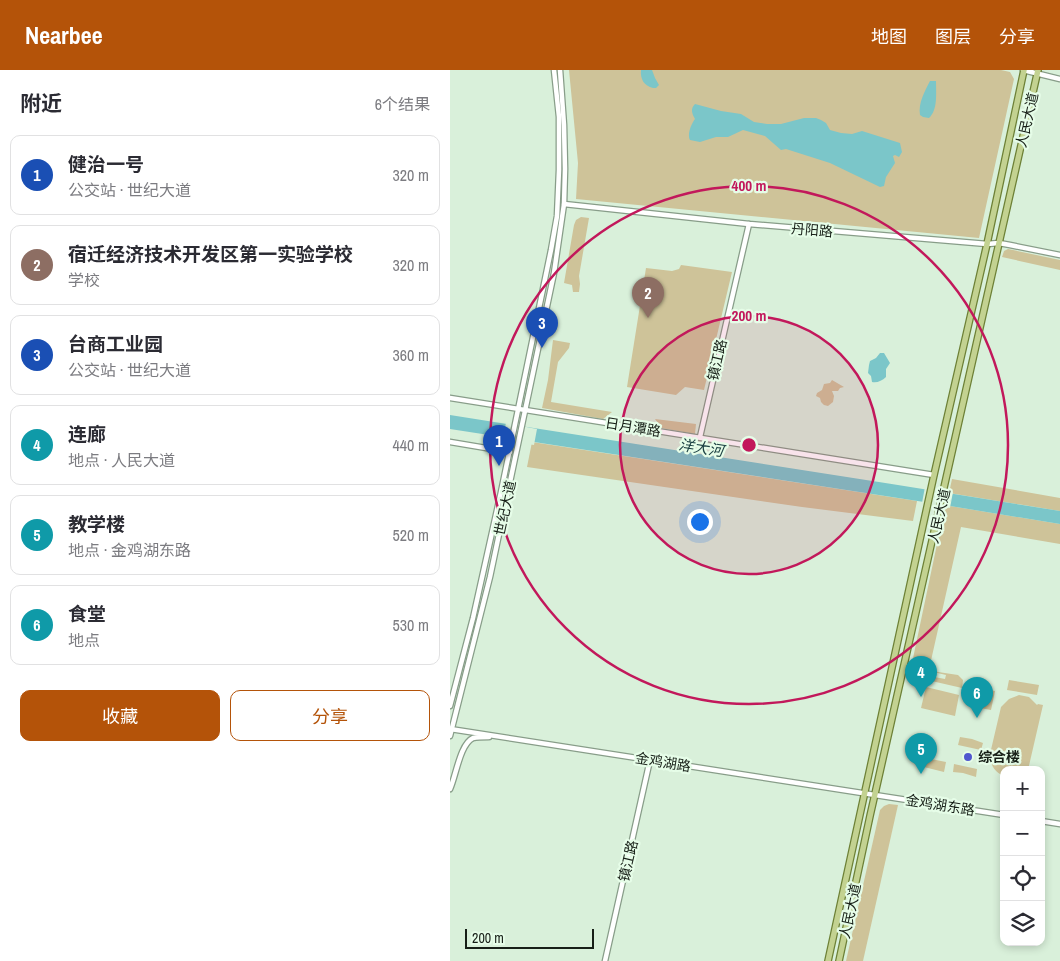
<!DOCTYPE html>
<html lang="zh">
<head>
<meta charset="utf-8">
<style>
  :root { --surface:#fff; --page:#f7f7f7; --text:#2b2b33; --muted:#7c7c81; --line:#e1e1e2; --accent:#b45309 }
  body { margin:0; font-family:"Archivo Narrow","Noto Sans SC",sans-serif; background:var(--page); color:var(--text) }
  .controls { position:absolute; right:15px; bottom:15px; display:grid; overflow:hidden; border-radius:10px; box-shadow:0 2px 8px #0003 }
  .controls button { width:45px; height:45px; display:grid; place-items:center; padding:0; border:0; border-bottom:1px solid var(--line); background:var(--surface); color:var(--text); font:25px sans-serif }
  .scale { position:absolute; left:15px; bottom:12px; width:129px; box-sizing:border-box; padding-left:5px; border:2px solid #171f17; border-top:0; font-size:14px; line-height:18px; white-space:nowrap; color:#171f17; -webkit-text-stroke:4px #e6fde8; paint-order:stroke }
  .you { position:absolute; left:249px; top:451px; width:18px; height:18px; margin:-12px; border:4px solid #fff; border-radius:50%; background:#1a73e8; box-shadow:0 0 0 8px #1a73e833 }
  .badge { display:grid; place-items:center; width:32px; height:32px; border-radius:50%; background:var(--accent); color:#fff; font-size:16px; font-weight:700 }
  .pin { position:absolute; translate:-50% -41px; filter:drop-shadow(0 1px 2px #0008) }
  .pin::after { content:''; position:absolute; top:26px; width:18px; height:15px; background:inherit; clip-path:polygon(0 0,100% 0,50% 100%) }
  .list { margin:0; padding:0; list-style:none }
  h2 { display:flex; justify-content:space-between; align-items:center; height:65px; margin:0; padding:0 20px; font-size:21px }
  h2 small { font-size:16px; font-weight:400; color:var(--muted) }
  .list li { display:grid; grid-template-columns:32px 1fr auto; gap:15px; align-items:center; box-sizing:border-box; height:80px; margin:0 10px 10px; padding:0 10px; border:1px solid var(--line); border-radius:10px }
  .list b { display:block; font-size:19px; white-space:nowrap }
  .list p { margin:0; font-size:16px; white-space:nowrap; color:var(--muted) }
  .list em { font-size:16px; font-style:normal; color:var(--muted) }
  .actions { display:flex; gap:10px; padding:15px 20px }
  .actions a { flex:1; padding:11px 0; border:1px solid var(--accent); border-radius:10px; text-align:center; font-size:18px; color:var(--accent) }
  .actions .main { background:var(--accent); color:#fff }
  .icon { flex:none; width:28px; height:28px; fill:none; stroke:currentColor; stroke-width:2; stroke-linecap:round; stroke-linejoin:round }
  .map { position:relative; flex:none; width:610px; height:891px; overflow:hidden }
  header { display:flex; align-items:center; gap:30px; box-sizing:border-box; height:70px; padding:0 25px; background:var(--accent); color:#fff }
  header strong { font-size:24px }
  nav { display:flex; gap:28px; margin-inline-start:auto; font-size:18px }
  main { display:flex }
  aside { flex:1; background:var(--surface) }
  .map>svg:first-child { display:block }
  .green { fill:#cec399 }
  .water { fill:#7bc6c9 }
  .pier { fill:#d9f0da }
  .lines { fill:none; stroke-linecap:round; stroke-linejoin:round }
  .minor-casing { stroke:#889d89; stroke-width:7 }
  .major-casing { stroke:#6d8036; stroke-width:8 }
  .minor { stroke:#fff; stroke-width:4.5 }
  .major { stroke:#c3d291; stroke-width:5.5 }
  .ring { fill:none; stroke:#c2185b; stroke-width:2.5 }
  .poi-dot { fill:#5057ce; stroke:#e6fde8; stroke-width:2 }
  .labels { text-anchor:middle; stroke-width:4.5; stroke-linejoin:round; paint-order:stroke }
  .street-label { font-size:14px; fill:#171f17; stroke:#e6fde8 }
  .poi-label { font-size:14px; font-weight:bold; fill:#171f17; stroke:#e6fde8; text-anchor:start }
  .water-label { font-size:15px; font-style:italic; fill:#1e4244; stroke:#e6fde8 }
  .centre { fill:#c2185b; stroke:#e6fde8; stroke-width:2.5 }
  .ring-label { font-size:15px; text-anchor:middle; font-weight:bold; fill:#c2185b; stroke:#e6fde8; stroke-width:4.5; stroke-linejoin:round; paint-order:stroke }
</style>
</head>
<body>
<header>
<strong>Nearbee</strong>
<nav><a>地图</a><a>图层</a><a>分享</a></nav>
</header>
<main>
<aside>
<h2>附近<small>6个结果</small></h2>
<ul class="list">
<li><span class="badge" style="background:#1a4fb4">1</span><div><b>健治一号</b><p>公交站 · 世纪大道</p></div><em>320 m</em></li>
<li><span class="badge" style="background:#8d6e63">2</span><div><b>宿迁经济技术开发区第一实验学校</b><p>学校</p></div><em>320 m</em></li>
<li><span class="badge" style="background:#1a4fb4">3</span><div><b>台商工业园</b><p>公交站 · 世纪大道</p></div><em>360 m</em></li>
<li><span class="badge" style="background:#0f9aa8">4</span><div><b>连廊</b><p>地点 · 人民大道</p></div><em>440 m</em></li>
<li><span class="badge" style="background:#0f9aa8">5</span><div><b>教学楼</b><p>地点 · 金鸡湖东路</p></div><em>520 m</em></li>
<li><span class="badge" style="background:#0f9aa8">6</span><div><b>食堂</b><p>地点</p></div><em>530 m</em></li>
</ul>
<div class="actions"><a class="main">收藏</a><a>分享</a></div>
</aside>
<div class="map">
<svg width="610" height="891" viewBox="0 0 610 891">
  <rect width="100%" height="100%" fill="#d9f0da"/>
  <g class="green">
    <path d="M119 0H551L560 2 564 9 529 168 126 129 128 93Z"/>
    <path d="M131 147 139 148 129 206 130 214 129 222H123L122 215 114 213 124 155 126 150Z"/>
    <path d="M558 179 610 190V200L552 187 554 181Z"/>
    <path d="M231 195 282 202 254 320 235 317 226 325 177 317 196 198 222 201 229 199Z"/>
    <path d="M103 270 120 273 119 278 108 292 101 332 162 342 153 349 92 338 98 310Z"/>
    <path d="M382 310 394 317 390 318 388 321H382L384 326 383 332 378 336 374 335 371 332 370 328 366 326 367 323 372 320 374 314 380 313Z"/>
    <path d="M205 349 246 354 245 364 211 358Z"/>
    <path d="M82 372 467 431 463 451 352 437 77 397Z"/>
    <path d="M502 409 610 428V441L499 423Z"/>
    <path d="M495 436H500L610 454V474L511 457 480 595 462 593Z"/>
    <path d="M475 600 508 605 513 610 512 618 473 609 471 613H470L471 608 474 605 495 609 496 605Z"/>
    <path d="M559 610 589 615 587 625 557 620Z"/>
    <path d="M520 616 531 618 527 637 516 635Z"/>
    <path d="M476 617 509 625 505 646 471 638Z"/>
    <path d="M534 619 545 621 541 640 530 638Z"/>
    <path d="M569 625 579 627 587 635 588 634 593 635 578 700H554V706C544 702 540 694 540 684L551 637 559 629Z"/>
    <path d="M510 667 522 669 533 673 531 680 508 675Z"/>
    <path d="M466 686 496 692 494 702 466 695 463 692 464 688Z"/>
    <path d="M504 694 527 699 526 707 513 703 503 702Z"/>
    <path d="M439 734 448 735 413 891H396L430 740 434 736Z"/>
  </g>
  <g class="water">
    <path d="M191 0H202L205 8 209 15 206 18H203C194 16 190 9 191 0Z"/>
    <path d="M480 11H486C486 23 488 40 479 48L473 47 470 45C468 33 475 21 480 11Z"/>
    <path d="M245 34 271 41 291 44 304 52 317 54H331L354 48H366L371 50 376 53 380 60 391 63 402 64 412 61 450 73 452 82 449 87 445 85 443 86 445 93 436 107 434 116 430 117 380 93 336 79 331 80 315 66 293 60 278 67H266L250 72 240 70C237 65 241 54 245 49 242 44 240 39 245 34Z"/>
    <path d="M430 283H434L440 293 436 299V307C432 311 427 313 422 312L421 306 418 303 419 295 420 291 426 288Z"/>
    <path d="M0 345C203 377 407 408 610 441V454L500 436 0 359Z"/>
  </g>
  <g class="pier">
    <path d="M56 353 87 359 84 375 52 370Z"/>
    <path d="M475 417 503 422 500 438 472 433Z"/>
  </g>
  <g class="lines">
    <defs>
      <g id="minor">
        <path d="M573 0 610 9"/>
        <path d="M114 134 299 154 537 174 549 173 560 175 610 185"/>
        <path d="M0 328 484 405"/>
        <path d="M250 367 299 154"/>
        <path d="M0 372 60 382"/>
        <path d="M0 636 23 548 51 422 101 180 107 146 109 100V47L104 0"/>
        <path d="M0 659 554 745"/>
        <path d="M0 666 40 507 104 203 114 134 115 99 114 55 110 0"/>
        <path d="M0 719C6 706 10 674 23 668 28 667 34 667 39 667"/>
        <path d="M591 751 610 754"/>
        <path d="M155 891 200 690"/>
      </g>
      <g id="major">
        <path d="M378 891 484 405 537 174 574 0"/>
        <path d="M389 891 420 746 588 0"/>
      </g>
    </defs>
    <use href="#minor" class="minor-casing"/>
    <use href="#major" class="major-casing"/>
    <use href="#minor" class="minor"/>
    <use href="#major" class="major"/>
  </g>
  <circle cx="299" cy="375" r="129" fill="#c2185b" fill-opacity=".12"/>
  <g class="ring">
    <circle cx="299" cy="375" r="129"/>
    <circle cx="299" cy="375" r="259"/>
  </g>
  <circle class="poi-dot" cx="518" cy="687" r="5"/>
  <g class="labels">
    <g class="street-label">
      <text transform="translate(577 50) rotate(-77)" y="5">人民大道</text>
      <text transform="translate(362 160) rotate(5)" y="5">丹阳路</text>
      <text transform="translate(267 290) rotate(-77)" y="5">镇江路</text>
      <text transform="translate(183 357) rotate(9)" y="5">日月潭路</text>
      <text transform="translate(55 438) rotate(-78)" y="5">世纪大道</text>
      <text transform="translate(489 446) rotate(-77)" y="5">人民大道</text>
      <text transform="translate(213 692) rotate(9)" y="5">金鸡湖路</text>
      <text transform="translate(490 735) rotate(9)" y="5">金鸡湖东路</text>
      <text transform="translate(178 791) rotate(-77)" y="5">镇江路</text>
      <text transform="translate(400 841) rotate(-78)" y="5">人民大道</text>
    </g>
    <g class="poi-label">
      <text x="528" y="692">综合楼</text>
    </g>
    <g class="water-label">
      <text transform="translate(251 378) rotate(9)" y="5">洋大河</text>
    </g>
  </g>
  <circle cx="299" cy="375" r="8" class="centre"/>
  <g class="ring-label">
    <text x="299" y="121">400 m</text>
    <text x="299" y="251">200 m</text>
  </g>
</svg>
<div class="controls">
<button>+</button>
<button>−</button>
<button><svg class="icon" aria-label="locate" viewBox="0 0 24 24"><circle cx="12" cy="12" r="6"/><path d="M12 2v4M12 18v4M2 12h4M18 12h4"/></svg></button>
<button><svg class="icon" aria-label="layers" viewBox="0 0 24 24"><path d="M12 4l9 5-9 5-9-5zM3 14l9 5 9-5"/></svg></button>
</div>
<div class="scale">200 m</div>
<div class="you"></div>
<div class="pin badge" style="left:49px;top:396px;background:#1a4fb4">1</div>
<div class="pin badge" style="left:198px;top:248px;background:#8d6e63">2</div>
<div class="pin badge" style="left:92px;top:278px;background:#1a4fb4">3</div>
<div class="pin badge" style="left:471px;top:627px;background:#0f9aa8">4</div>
<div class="pin badge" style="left:471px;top:704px;background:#0f9aa8">5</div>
<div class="pin badge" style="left:527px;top:648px;background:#0f9aa8">6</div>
</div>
</main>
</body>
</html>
